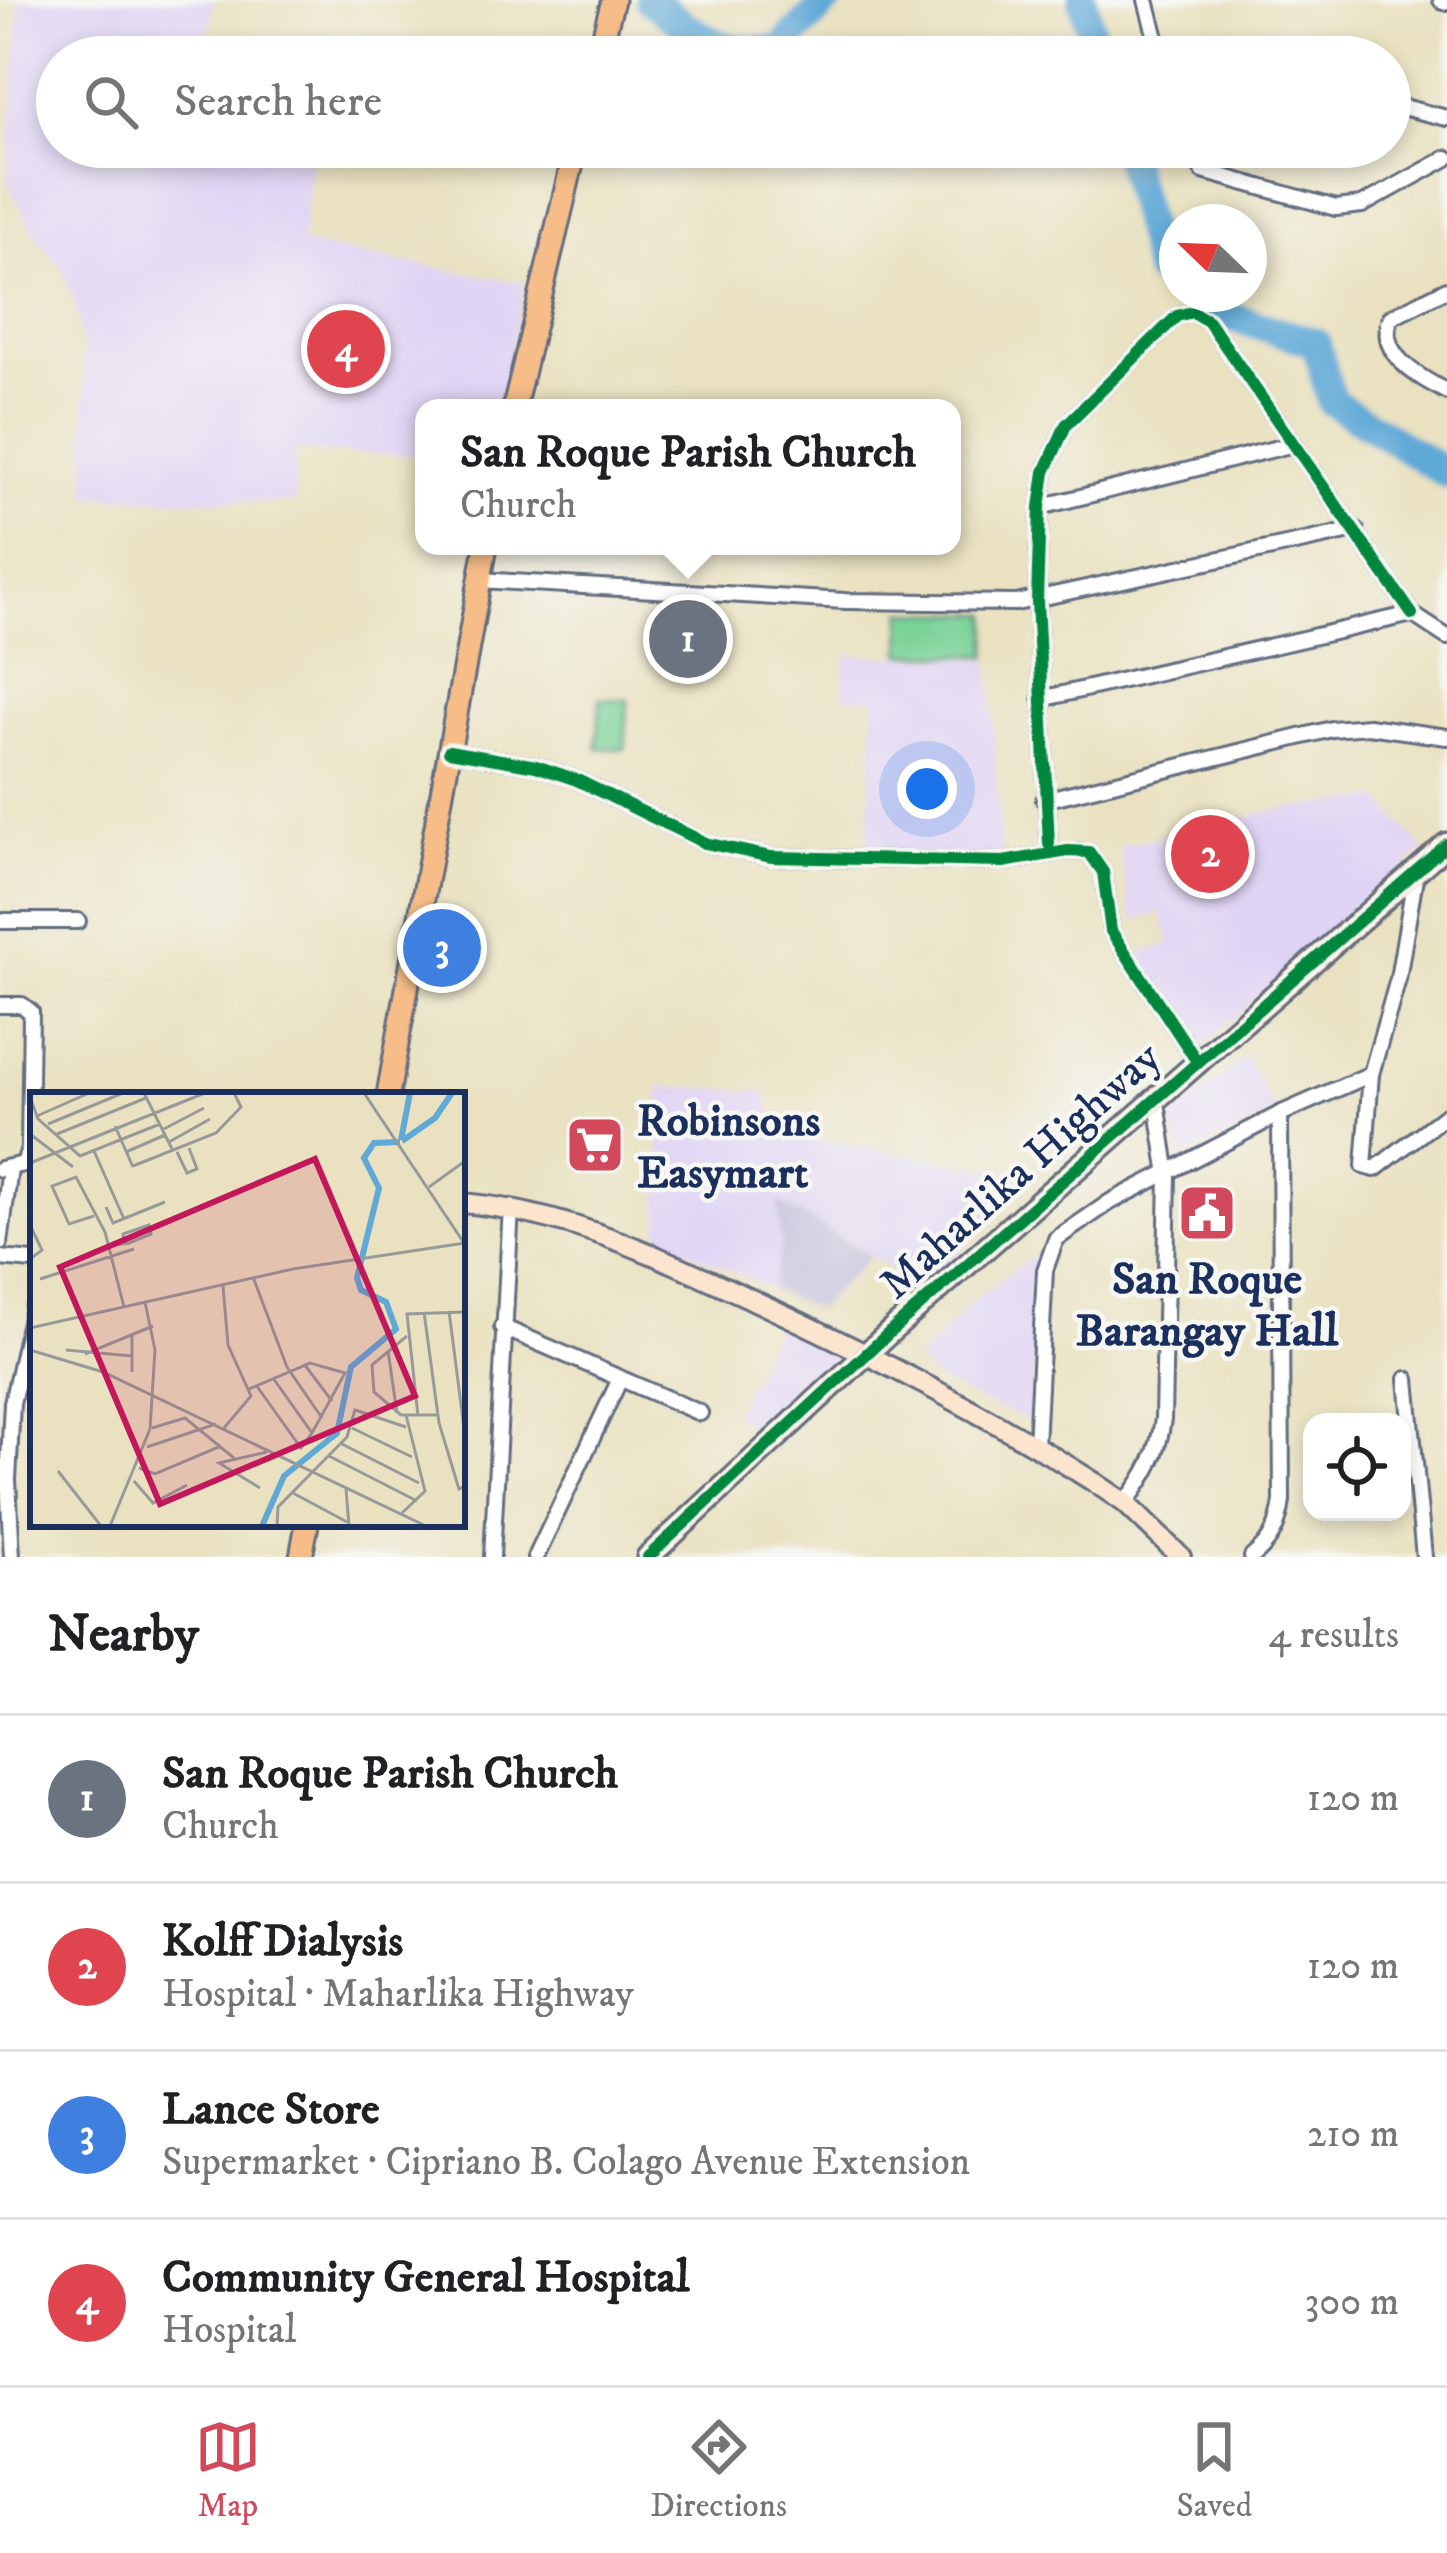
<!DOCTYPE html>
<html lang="en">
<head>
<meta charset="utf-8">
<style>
  :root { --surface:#fff; --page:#f2f2f2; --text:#202124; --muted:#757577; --line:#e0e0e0; --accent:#d1495b }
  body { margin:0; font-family:"IM FELL DW Pica",serif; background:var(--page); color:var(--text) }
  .controls { position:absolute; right:36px; bottom:36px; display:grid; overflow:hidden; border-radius:24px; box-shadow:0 6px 18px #0003 }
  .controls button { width:108px; height:108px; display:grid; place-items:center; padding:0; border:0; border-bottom:3px solid var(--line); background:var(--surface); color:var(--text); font:60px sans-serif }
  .compass { position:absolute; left:1159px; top:204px; width:108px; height:108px; border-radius:50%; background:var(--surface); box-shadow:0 6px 18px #0003; rotate:293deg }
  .you { position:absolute; left:927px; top:789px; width:42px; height:42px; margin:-30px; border:9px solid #fff; border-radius:50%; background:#1a73e8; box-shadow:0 0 0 18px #1a73e833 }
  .badge { display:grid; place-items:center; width:78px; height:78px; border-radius:50%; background:var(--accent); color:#fff; font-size:39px; font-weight:700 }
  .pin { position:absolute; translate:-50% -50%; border:6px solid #fff; box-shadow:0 3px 12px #0006 }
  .popup { position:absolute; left:415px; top:399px; width:546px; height:156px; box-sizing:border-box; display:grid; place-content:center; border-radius:24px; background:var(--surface); filter:drop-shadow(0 3px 9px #0005); font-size:39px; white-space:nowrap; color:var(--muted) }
  .popup b { font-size:45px; color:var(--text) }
  .popup::after { content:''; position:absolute; left:50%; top:100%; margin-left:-24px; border:24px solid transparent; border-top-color:var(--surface) }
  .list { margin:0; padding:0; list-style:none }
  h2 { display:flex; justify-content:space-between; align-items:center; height:156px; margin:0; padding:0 48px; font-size:51px }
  h2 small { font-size:39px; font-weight:400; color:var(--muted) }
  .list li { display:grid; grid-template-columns:78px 1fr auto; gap:36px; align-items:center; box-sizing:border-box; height:168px; padding:0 48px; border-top:3px solid var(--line) }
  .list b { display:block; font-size:45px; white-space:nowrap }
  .list p { margin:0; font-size:39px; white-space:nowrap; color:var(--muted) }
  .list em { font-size:39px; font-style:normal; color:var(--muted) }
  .icon { flex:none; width:66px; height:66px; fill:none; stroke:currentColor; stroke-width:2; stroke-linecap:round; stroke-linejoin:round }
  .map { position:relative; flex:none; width:1447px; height:1557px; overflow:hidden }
  .search { position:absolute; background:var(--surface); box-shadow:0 6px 18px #0003; left:36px; right:36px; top:36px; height:132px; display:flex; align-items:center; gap:30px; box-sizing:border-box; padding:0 42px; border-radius:66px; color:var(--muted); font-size:45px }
  .sheet { height:828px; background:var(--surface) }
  nav { display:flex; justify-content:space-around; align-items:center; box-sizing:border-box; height:168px; border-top:3px solid var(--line); background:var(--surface); font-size:33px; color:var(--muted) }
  nav a { display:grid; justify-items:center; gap:6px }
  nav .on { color:var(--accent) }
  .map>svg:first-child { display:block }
  .built { fill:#e0d4f4 }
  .industrial { fill:#c4c0db }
  .green { fill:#79d297; stroke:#4a807a; stroke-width:3 }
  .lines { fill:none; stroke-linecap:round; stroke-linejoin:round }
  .river { stroke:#5fa9d7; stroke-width:30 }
  .street-casing { stroke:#636d80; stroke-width:20 }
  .secondary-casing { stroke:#636d80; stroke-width:24 }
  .primary-casing { stroke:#636d80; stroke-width:27 }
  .street { stroke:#fff; stroke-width:14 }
  .secondary { stroke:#fce5cf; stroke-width:18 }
  .primary { stroke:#f7bd88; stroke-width:21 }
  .cycleway-casing { stroke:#f6f6f2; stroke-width:20 }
  .cycleway { stroke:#00873e; stroke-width:12 }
  .labels { text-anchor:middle; stroke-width:9; stroke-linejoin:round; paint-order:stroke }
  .poi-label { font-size:45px; font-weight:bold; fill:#1b2f5e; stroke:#f6f6f2; text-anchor:start }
  .street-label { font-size:45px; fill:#1b2f5e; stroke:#f6f6f2 }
  .inset-river { fill:none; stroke:#5fa9d7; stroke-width:6 }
  .inset-road { fill:none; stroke:#979a98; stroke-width:3 }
  .view { fill:#c2185b; fill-opacity:0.15; stroke:#c2185b; stroke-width:6 }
  .inset-edge { fill:none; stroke:#1b2f5e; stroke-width:6 }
</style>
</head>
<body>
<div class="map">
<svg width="1447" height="1557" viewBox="0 0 1447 1557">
  <rect width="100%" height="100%" fill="#f6f6f2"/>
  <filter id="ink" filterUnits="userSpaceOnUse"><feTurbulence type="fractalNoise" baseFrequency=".00833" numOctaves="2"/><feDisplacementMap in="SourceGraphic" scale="24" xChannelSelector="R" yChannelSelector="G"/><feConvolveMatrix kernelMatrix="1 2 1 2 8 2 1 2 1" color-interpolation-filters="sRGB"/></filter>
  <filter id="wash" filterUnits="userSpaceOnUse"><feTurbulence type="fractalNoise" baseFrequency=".004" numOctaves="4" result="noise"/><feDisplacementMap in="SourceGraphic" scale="48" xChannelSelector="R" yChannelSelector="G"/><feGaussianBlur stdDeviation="2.7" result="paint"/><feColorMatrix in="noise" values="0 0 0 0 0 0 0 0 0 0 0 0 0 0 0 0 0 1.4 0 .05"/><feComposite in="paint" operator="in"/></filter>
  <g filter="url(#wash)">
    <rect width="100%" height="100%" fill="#e9e1bf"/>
    <g class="built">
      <path d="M20 0H213L206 57H57V147H313L301 244 525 283 498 408H424V456L295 451V503L87 496 84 362 77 313 63 269 39 241 8 184Z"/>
      <path d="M846 655 990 659 1001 859 867 856 875 698 843 696Z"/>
      <path d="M1380 798 1424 850 1195 1052 1140 953 1170 944 1161 913 1133 921 1119 845 1209 828 1269 811Z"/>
      <path d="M1245 1057 1276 1113 1187 1156 1179 1148 1171 1119Z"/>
      <path d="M660 1086 767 1092 772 1133 1038 1176 923 1287 779 1201 781 1245 771 1289 659 1237Z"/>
      <path d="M1041 1250 1031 1422 974 1399 936 1379 917 1360 973 1301Z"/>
      <path d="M778 1324 853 1361 764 1438 733 1413Z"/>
    </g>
    <path class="industrial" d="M778 1201 870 1256 816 1310 771 1289 781 1245Z"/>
    <g class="green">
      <path d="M903 612 989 614 988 656 902 654Z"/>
      <path d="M600 699 628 700 625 749 597 748Z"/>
    </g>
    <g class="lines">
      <g class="river">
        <path d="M650 0C699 35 716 54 779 50L829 0"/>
        <path d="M1083 0 1098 57"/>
        <path d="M1125 147 1158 271 1177 284"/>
        <path d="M1192 294 1221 314 1316 343 1331 401 1447 474"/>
      </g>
    </g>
  </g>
  <g filter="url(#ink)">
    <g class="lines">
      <defs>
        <g id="street">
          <path d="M1146 0 1161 57"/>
          <path d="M1441 0 1447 2"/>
          <path d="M1158 44 1209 57"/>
          <path d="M1390 104 1447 118"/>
          <path d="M1186 147 1203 171 1336 208 1362 205 1447 158"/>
          <path d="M1447 289 1391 317C1375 354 1419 377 1447 392"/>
          <path d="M1040 507 1294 444"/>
          <path d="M479 580 845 601 1016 603 1356 530"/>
          <path d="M1041 699 1412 614 1447 637"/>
          <path d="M449 751 536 766 577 780 705 843 771 857 1003 862 1068 851 1089 852 1103 872 1111 931 1196 1060"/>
          <path d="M1044 800 1332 729 1368 726 1447 737"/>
          <path d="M1049 844 1037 601 1040 507 1045 472 1066 425 1177 316 1192 312 1208 321 1412 614"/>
          <path d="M1416 872 1398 979 1371 1074 1364 1166 1375 1169 1447 1114"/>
          <path d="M0 921H78"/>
          <path d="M0 1005H22L31 1012 29 1148 24 1164 0 1169"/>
          <path d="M0 1243 10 1169"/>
          <path d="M0 1258 33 1261"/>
          <path d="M502 1327 700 1413"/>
          <path d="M1407 1379 1424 1557"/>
          <path d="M1036 1445 1045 1270 1056 1239 1110 1202 1280 1114 1371 1074"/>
          <path d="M1125 1503C1147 1475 1158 1455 1163 1419L1168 1175 1156 1096"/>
          <path d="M12 1557 8 1480 12 1403 33 1308"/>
          <path d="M492 1557 511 1207"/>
          <path d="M536 1557 620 1379"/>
          <path d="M1252 1557C1271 1542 1279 1525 1282 1501L1280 1114"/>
        </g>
        <path id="secondary" d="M462 1203C568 1212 660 1257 755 1301 872 1355 985 1413 1094 1482L1125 1503 1181 1557"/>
        <g id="primary">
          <path d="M598 57 613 0"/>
          <path d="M514 408 576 147"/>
          <path d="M388 1095 486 546"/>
          <path d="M301 1557 307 1524"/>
          <path d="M648 1557 890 1332 1447 844"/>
        </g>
      </defs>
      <use href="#street" class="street-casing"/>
      <use href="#secondary" class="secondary-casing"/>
      <use href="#primary" class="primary-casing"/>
      <use href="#street" class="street"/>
      <use href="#secondary" class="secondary"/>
      <use href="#primary" class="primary"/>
      <defs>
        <g id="cycleway">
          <path d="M449 751 536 766 577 780 705 843 771 857 1003 862 1068 851 1089 852 1103 872 1111 931 1196 1060"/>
          <path d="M1049 844 1037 601 1040 507 1045 472 1066 425 1177 316 1192 312 1208 321 1412 614"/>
          <path d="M648 1557 890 1332 1447 844"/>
        </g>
      </defs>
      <use href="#cycleway" class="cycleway-casing"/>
      <use href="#cycleway" class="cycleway"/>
    </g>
  </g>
  <defs>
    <symbol id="supermarket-square" viewBox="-11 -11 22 22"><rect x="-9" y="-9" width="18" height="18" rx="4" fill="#d1495b" stroke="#f6f6f2"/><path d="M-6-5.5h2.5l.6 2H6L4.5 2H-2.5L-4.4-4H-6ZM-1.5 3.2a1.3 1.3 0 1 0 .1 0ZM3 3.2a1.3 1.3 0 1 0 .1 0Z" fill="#fff"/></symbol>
    <symbol id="civic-square" viewBox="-11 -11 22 22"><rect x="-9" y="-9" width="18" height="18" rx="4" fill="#d1495b" stroke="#f6f6f2"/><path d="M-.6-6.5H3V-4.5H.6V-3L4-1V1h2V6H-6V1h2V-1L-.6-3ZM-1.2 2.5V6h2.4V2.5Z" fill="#fff"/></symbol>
  </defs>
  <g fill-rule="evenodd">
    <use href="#supermarket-square" x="562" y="1112" width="66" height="66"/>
    <use href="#civic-square" x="1174" y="1180" width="66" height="66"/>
  </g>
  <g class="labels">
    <g class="poi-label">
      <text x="637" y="1135">Robinsons<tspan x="637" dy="52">Easymart</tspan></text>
      <text x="1207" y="1293" text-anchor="middle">San Roque<tspan x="1207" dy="52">Barangay Hall</tspan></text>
    </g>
    <g class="street-label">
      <text transform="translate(1019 1169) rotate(-42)" y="16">Maharlika Highway</text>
    </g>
  </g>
  <g transform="translate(30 1092)">
    <rect width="435" height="435" fill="#e9e1bf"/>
    <path class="inset-river" d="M371 48 380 1M372 49 405 26 422 1M232 434 254 384 307 341 321 275 366 237 356 210 331 198 327 186 349 96 334 66 344 51 370 50"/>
    <path class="inset-road" d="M114 1 142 57M334 1 434 151M0 5 8 27 50 64 130 32M7 24 59 1M18 32 93 1M85 34 103 75M132 38 174 16M0 42 43 75M27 42 116 6M139 50 180 27M64 59 94 127M96 60 135 43M147 60 157 81 167 77 159 56M0 71 175 1M103 74 186 41 211 15 204 1M399 95 435 69M76 115 83 131 135 110M64 124 39 132 22 94 46 85 75 140 94 215M0 133 12 158 0 167M79 154 99 151 121 142 119 133 93 142 94 150M223 185 257 275 292 326M10 187 104 157M193 194 198 253 221 304 194 336M419 219 435 344M394 220 409 331 429 397 435 394M0 236 263 177 435 151M377 244 342 273 344 300 371 323H407M0 258 73 280 396 434M36 258 102 264M358 259 367 321M55 262 123 234M274 272 302 309M102 280V241M226 293 271 356 282 341 243 286M219 297 280 271 315 281 282 341M388 324 377 222 435 220M122 336 155 326 204 366M322 336 382 365M312 352 389 391M117 355 186 332M299 364 387 409M109 376 125 382 191 354M28 379 71 434M104 389 123 411 157 393M230 396 189 371 237 360M316 397 319 434M263 401 317 430M372 421 395 399 376 323M80 434 120 337 125 258 115 210M247 434 248 415 317 345 325 318 376 335"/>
    <path class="view" d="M285 67 385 304 130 412 30 175Z"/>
    <rect width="435" height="435" class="inset-edge"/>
  </g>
</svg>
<div class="controls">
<button><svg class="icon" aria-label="locate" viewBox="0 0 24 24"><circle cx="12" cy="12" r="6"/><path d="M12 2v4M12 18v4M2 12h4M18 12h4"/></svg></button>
</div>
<svg class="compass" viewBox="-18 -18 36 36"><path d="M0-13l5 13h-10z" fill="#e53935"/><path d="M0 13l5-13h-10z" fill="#757577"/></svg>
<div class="you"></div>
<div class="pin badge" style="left:688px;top:639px;background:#6b7280">1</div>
<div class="popup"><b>San Roque Parish Church</b>Church</div>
<div class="pin badge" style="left:1210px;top:854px;background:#e0444e">2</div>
<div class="pin badge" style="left:442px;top:948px;background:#3f7fe0">3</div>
<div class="pin badge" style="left:346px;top:349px;background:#e0444e">4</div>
<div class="search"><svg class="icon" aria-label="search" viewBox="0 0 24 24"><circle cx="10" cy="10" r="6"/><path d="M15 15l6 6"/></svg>Search here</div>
</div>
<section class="sheet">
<h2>Nearby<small>4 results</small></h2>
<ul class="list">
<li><span class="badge" style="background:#6b7280">1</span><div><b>San Roque Parish Church</b><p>Church</p></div><em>120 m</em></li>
<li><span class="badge" style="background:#e0444e">2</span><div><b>Kolff Dialysis</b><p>Hospital · Maharlika Highway</p></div><em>120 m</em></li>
<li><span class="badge" style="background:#3f7fe0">3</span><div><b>Lance Store</b><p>Supermarket · Cipriano B. Colago Avenue Extension</p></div><em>210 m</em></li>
<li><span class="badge" style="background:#e0444e">4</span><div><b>Community General Hospital</b><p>Hospital</p></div><em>300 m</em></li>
</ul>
</section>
<nav>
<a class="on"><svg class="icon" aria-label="map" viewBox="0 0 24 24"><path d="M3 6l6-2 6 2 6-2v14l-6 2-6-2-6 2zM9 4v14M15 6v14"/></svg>Map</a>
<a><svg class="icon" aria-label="directions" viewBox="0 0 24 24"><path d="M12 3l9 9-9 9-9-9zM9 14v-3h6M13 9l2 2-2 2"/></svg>Directions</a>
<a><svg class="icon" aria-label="saved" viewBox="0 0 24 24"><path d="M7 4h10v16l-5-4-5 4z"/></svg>Saved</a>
</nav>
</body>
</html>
